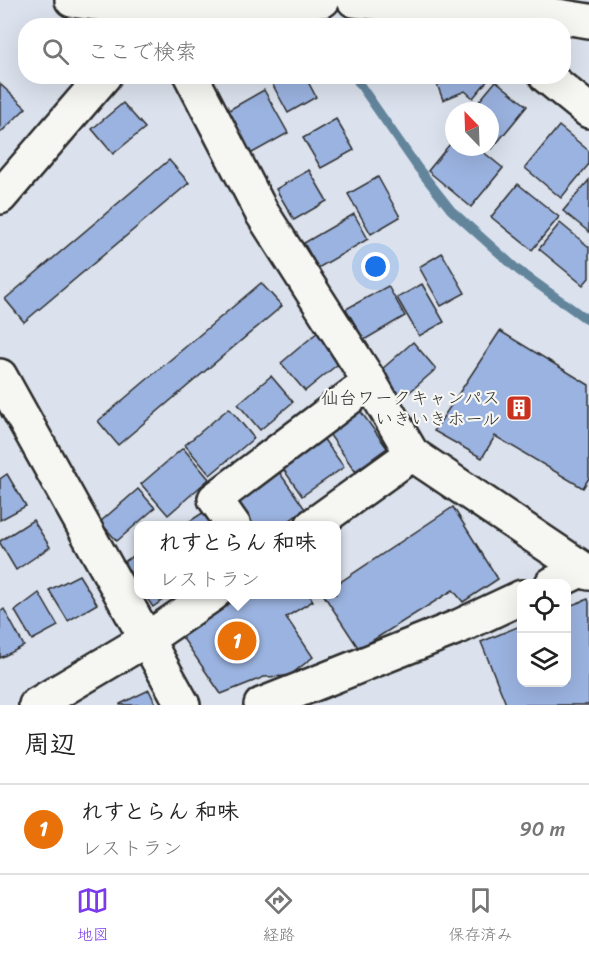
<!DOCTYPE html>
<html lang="ja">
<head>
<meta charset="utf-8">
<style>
  :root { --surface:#fff; --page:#f2f2f2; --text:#222; --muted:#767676; --line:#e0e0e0; --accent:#7c3aed }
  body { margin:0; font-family:Sriracha,"Klee One",sans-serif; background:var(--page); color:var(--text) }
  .controls { position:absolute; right:18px; bottom:18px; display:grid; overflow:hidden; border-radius:12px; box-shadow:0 6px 24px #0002 }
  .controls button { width:54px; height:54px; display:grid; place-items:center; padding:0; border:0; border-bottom:2px solid var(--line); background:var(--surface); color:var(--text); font:30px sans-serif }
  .compass { position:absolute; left:445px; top:102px; width:54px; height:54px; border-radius:50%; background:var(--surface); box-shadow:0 6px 24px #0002; rotate:337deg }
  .you { position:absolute; left:376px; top:267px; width:21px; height:21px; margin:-15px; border:4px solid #fff; border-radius:50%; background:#1a73e8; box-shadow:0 0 0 9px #1a73e833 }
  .badge { display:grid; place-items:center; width:39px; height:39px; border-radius:50%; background:var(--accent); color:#fff; font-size:20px; font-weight:700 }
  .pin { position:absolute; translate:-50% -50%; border:3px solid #fff; box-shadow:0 2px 6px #0006 }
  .popup { position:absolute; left:134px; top:521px; width:207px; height:78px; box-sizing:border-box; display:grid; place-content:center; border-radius:12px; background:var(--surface); filter:drop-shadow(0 2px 4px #0005); font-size:20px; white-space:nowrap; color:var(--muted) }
  .popup b { font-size:22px; color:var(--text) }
  .popup::after { content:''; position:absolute; left:50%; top:100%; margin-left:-12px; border:12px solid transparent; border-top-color:var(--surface) }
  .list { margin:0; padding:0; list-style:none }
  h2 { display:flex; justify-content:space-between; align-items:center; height:78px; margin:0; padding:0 24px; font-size:26px }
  h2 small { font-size:20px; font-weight:400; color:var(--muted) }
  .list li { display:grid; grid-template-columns:39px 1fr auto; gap:18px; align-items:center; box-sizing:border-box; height:90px; padding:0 24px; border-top:2px solid var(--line) }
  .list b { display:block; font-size:22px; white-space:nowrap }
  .list p { margin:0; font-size:20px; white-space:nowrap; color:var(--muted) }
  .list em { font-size:20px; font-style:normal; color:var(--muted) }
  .icon { flex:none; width:33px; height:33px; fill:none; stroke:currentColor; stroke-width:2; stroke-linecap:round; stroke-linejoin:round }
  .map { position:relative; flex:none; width:589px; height:705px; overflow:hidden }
  .search { position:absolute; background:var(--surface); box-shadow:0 6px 24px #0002; left:18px; right:18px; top:18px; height:66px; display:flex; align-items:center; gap:15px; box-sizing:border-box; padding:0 21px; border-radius:24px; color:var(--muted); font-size:22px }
  .sheet { height:168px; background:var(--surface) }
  nav { display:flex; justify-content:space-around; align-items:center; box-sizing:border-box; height:84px; border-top:2px solid var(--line); background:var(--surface); font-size:16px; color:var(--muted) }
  nav a { display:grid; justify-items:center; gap:3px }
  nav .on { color:var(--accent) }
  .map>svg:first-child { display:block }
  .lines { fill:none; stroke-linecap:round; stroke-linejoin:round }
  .stream { stroke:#63859c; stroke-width:9 }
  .building { fill:#9bb3e0; stroke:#2b2b2b; stroke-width:1.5 }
  .street-casing { stroke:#2b2b2b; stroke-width:38 }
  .secondary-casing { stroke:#2b2b2b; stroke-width:38 }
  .street { stroke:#f6f6f2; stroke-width:33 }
  .secondary { stroke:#f6f6f2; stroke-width:33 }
  .labels { text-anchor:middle; stroke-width:4.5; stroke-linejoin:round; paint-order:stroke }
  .poi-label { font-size:18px; fill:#2b2b2b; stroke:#f6f6f2; text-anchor:end }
</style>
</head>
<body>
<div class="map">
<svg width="589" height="705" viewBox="0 0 589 705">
  <rect width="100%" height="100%" fill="#dbe2ed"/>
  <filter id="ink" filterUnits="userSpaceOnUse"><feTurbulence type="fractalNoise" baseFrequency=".0167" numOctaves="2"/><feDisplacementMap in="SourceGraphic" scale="12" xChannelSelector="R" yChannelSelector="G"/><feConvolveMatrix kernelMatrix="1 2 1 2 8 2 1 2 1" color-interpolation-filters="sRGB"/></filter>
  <g filter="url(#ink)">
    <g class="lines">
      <g class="stream">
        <path d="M320 6 330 26"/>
        <path d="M354 76 418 168 451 210 518 270 589 321"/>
      </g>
    </g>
    <g class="building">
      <path d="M268 76H305L316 97 288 113Z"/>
      <path d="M434 76H484L488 80 473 98 465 91 443 100Z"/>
      <path d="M496 81 527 106 492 149 490 147V111H471Z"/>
      <path d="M0 84 26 108 0 133Z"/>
      <path d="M264 90 288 133 245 157 220 115Z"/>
      <path d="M123 103 145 128 113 154 92 129Z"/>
      <path d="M336 119 354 150 321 168 303 138Z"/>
      <path d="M559 126 589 151V164L561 198 525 168Z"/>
      <path d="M454 139V147H477L503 168 471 207 428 171Z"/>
      <path d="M169 160 189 183 24 322 5 299Z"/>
      <path d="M309 170 327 201 294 220 276 189Z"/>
      <path d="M378 177 400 217 371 234 348 194Z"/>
      <path d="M589 180V232L563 211Z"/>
      <path d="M518 184 559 217 532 250 491 217Z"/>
      <path d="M354 214 368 239 318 268 304 243Z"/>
      <path d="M560 223 589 247V278L583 285 539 249Z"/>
      <path d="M442 253 465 293 441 306 419 267Z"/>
      <path d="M261 283 282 306 118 445 98 421Z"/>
      <path d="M422 284 444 322 419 336 397 298Z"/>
      <path d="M388 286 405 316 364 340 346 309Z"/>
      <path d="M319 331 343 360 305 391 281 363Z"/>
      <path d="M500 331 589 385V478L583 488 495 436 482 458 434 431Z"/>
      <path d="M413 342 436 369 396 404 373 377Z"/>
      <path d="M271 376 293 402 260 430 238 404Z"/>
      <path d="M229 408 254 438 210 475 185 445Z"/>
      <path d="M359 409 387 448 355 471 327 431Z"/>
      <path d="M320 434 344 467 302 496 279 463Z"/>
      <path d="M183 448 209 479 168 515 141 484Z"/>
      <path d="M277 469 305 509 282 526H254L235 498Z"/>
      <path d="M7 474 26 506 0 520V479Z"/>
      <path d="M138 489 155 508 117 541 100 522Z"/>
      <path d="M453 507 498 579 463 602 453 590 359 649 323 594H336V585Z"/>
      <path d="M204 512 215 526H182Z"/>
      <path d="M33 520 50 547 16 570 0 543V541Z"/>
      <path d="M138 553V586L122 563Z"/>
      <path d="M79 575 97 604 68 621 49 590Z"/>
      <path d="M39 593 58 626 32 640 15 611Z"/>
      <path d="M144 594H171L153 607Z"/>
      <path d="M243 594H309L313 601 286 617 313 657 289 676 264 677 221 694 182 637Z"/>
      <path d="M588 599 589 602V705H503L506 704 481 642 522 625V682H566V607Z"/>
      <path d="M4 609 24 646 0 658V612Z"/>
      <path d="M149 690 156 705H120V704Z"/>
    </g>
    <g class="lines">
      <defs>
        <g id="street">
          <path d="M456 12 507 8 589 21"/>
          <path d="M191 76 262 213 370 382 412 454 312 526"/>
          <path d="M0 197 104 76"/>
          <path d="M0 376 183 705"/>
          <path d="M412 454 589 573"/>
          <path d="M234 526 215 499 370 382"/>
          <path d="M552 584 583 569"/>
          <path d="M36 705 147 639 213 594"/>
          <path d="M261 705 460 626 522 597"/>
        </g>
        <g id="secondary">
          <path d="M72 0 156 10 323 0"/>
          <path d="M354 0 430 8 456 12 475 26"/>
          <path d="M546 76 589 111"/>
        </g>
      </defs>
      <use href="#street" class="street-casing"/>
      <use href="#secondary" class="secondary-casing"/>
      <use href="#street" class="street"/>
      <use href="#secondary" class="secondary"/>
    </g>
  </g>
  <defs>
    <symbol id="building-square" viewBox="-11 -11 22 22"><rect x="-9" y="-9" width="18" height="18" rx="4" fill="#c8321e" stroke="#f6f6f2"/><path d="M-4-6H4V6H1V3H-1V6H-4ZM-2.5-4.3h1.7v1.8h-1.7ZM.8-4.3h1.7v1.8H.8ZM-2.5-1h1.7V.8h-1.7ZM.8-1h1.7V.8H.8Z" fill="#fff"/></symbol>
  </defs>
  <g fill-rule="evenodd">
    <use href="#building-square" x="504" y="393" width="30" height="30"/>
  </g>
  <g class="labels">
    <g class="poi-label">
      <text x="500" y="404">仙台ワークキャンパス<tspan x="500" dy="21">いきいきホール</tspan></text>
    </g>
  </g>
</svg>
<div class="controls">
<button><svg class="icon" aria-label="locate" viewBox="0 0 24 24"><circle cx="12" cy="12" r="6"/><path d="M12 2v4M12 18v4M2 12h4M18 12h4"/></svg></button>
<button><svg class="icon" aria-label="layers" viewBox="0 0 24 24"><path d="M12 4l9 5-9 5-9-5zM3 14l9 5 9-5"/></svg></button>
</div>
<svg class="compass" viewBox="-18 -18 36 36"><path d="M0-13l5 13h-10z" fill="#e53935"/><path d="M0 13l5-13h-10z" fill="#767676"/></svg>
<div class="you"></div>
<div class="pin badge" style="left:237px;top:641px;background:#e8710a">1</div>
<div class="popup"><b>れすとらん 和味</b>レストラン</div>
<div class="search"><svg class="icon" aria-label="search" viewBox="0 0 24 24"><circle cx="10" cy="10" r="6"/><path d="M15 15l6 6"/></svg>ここで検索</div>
</div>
<section class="sheet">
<h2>周辺<small></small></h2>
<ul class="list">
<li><span class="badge" style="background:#e8710a">1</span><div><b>れすとらん 和味</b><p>レストラン</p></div><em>90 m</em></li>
</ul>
</section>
<nav>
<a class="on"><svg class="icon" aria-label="map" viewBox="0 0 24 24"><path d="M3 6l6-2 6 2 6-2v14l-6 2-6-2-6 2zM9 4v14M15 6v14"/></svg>地図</a>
<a><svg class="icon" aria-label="directions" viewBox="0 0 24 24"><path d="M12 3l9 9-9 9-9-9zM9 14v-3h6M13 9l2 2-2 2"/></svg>経路</a>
<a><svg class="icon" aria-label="saved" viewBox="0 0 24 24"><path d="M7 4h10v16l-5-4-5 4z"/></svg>保存済み</a>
</nav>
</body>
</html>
